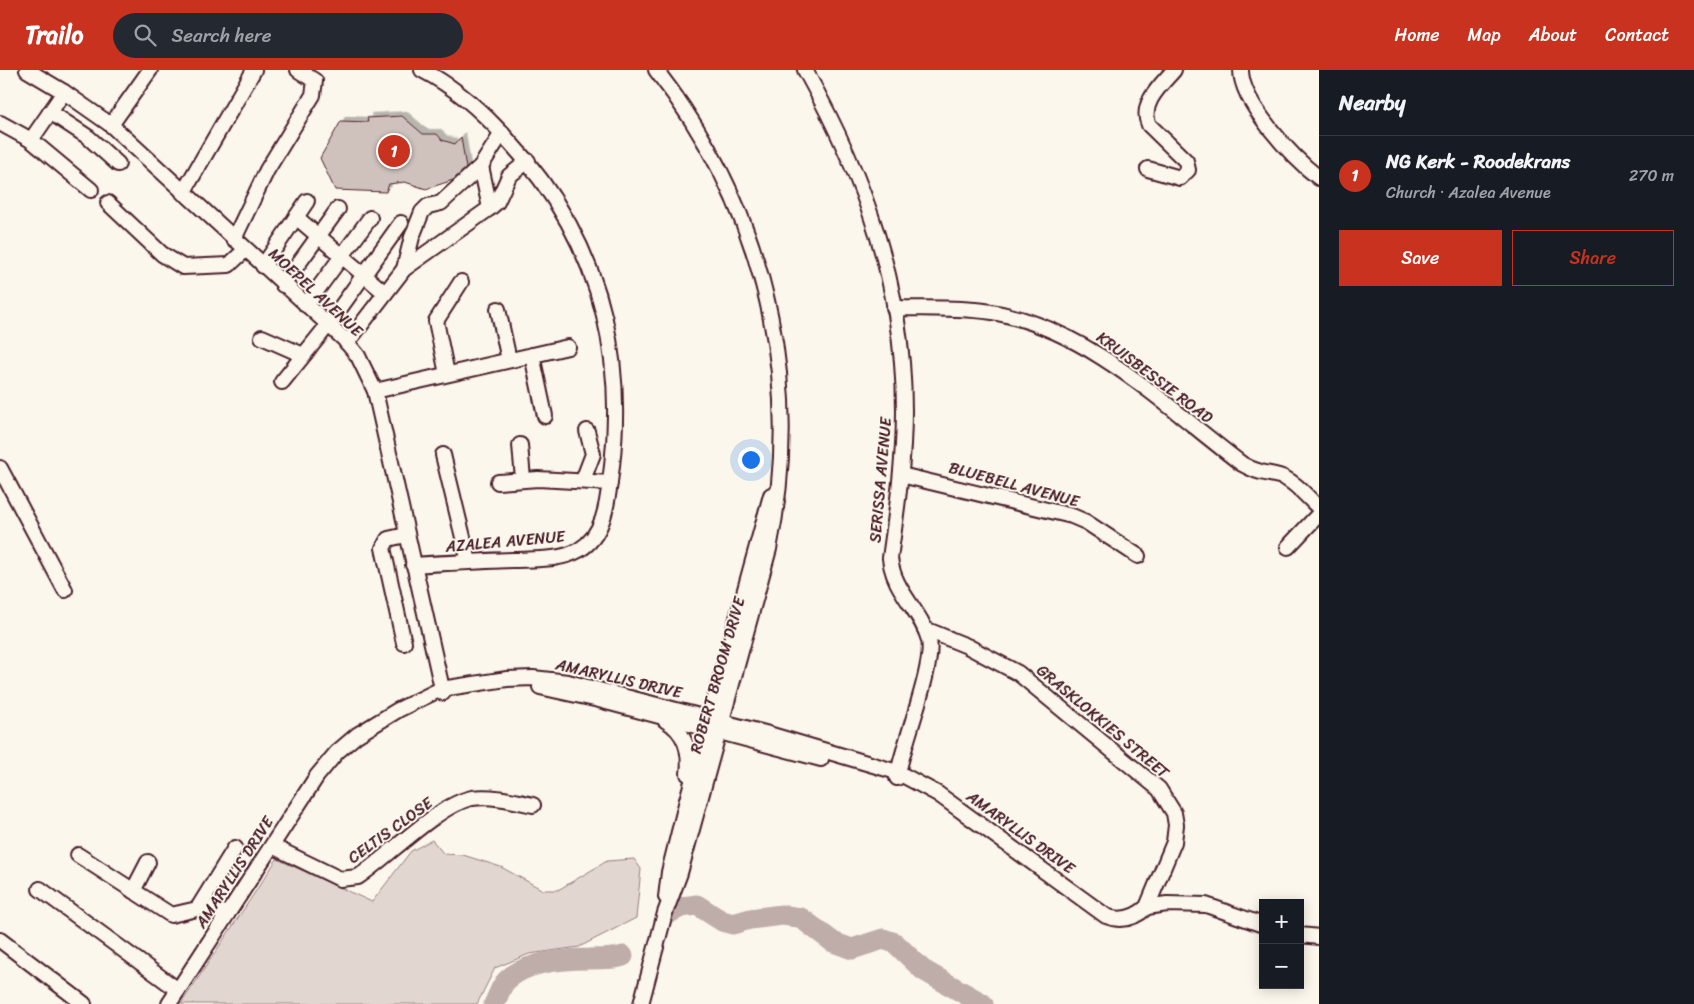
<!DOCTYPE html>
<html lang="en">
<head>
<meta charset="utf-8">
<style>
  :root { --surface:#171b24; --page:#242831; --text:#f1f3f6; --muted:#9ea1a6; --line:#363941; --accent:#c8321e }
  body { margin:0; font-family:Sriracha,sans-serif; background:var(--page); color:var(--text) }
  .controls { position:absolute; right:15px; bottom:15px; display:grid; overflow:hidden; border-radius:0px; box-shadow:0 2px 12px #0003 }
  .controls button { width:45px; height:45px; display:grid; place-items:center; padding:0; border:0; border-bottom:1px solid var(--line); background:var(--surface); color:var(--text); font:25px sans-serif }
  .you { position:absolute; left:750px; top:389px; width:18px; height:18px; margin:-12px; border:4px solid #fff; border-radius:50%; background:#1a73e8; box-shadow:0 0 0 8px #1a73e833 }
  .badge { display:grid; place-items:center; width:32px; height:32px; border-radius:50%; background:var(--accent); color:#fff; font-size:16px; font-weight:700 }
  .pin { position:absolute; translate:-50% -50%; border:2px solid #fff; box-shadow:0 1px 5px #0006 }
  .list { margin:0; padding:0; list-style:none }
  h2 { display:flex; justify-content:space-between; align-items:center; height:65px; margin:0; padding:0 20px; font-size:21px }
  h2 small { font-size:16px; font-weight:400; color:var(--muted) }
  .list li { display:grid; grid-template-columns:32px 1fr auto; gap:15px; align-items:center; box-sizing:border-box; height:80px; padding:0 20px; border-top:1px solid var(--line) }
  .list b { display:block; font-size:19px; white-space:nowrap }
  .list p { margin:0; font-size:16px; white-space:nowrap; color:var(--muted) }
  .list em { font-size:16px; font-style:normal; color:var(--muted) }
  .actions { display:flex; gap:10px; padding:15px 20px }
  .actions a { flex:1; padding:11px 0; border:1px solid var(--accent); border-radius:0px; text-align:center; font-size:18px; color:var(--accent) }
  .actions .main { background:var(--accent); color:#fff }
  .icon { flex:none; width:28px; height:28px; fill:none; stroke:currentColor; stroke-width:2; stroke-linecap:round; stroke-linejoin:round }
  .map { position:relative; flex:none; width:1319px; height:934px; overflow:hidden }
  header { display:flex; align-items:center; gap:30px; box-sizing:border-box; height:70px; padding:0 25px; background:var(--accent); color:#fff }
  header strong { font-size:24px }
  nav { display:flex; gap:28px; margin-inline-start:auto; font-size:18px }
  .search { width:350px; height:45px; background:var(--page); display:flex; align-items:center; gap:12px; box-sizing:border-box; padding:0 18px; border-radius:28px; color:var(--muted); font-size:19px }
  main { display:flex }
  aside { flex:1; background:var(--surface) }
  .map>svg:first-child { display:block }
  .green { fill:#e2d7d0; stroke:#967b7e }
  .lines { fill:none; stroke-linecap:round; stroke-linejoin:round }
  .river { stroke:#bfadaa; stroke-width:21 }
  .building { fill:#cfc2bc; stroke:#4a1f2b; filter:url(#shadow) }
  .minor-casing { stroke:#4a1f2b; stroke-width:18 }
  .minor { stroke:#fbf7ec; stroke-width:14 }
  .labels { text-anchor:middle; stroke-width:4; stroke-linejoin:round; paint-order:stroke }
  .street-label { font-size:16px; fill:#4a1f2b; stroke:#fbf7ec }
</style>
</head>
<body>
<header>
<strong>Trailo</strong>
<div class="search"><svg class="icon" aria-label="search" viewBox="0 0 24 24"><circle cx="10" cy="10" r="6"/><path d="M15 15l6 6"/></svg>Search here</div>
<nav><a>Home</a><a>Map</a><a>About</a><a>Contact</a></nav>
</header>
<main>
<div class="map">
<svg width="1319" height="934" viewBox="0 0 1319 934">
  <defs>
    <filter id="shadow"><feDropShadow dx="4.5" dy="-4.5" stdDeviation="0" flood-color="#0004"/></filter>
  </defs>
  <rect width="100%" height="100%" fill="#fbf7ec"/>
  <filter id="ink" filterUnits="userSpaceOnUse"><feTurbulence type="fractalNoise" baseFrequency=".02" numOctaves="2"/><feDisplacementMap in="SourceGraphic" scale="10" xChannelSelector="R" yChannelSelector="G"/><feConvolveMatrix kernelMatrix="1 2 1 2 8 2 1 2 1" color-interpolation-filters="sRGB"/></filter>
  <g filter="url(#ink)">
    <path class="green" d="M432 770 444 784 463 785 501 797 543 820H558L607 791 634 789 641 799 636 848 579 877 529 884 495 898 477 934H181L277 789 372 832 411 781Z"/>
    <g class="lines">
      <g class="river">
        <path d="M669 843 681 837 697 835 722 851 733 854 750 849 782 845 801 848 833 872 852 879 883 869 895 873 923 900 983 934"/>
        <path d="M494 934C498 927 501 915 507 910 526 892 564 889 589 889 602 888 611 890 623 886"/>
      </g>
    </g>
    <path class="building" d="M402 46 423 64H437L442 70 455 74 461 67 466 98 453 110 426 119 405 112 389 114 386 122 335 120 320 88 341 51 368 52 367 48Z"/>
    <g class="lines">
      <defs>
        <g id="minor">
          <path d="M27 0 64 22 111 55 344 269 358 286 375 321 443 623"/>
          <path d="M805 0C865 108 904 216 904 341 904 391 897 439 890 488 893 521 921 540 929 570 935 595 902 677 897 708"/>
          <path d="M1241 0C1241 33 1293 88 1319 108"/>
          <path d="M50 42 88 67 118 94"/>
          <path d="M0 53 31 70 64 22"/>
          <path d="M111 55 150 0"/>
          <path d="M31 70 91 120"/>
          <path d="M481 96 490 138"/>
          <path d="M1148 99 1180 108 1188 100 1186 91 1149 55C1139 34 1161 15 1174 0"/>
          <path d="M183 123 254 0"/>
          <path d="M108 133 162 184 183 197 229 195 245 180"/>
          <path d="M296 147 385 223"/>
          <path d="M234 169 267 100 313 25 315 11 298 0"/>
          <path d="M263 196 307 131"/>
          <path d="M404 199 412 167 422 142 428 136 441 133 481 96 502 63"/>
          <path d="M283 215 338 139"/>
          <path d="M306 235 370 148"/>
          <path d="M894 238C926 239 967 237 997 243 1091 261 1168 338 1242 394 1258 403 1263 402 1279 406 1294 410 1308 428 1319 438"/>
          <path d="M498 239 509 290"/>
          <path d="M262 267 303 285"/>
          <path d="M347 273 404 199 490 138 497 132 509 106 528 91"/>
          <path d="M532 285 545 346"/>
          <path d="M447 304 436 251 461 212"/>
          <path d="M282 312 328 255 401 153"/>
          <path d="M375 321 568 277"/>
          <path d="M520 375 523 409"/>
          <path d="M443 385 469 492"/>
          <path d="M0 398 65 520"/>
          <path d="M901 405 1072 446 1086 452 1138 486"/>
          <path d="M583 410 593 384 587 361"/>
          <path d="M498 412 538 409 610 413"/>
          <path d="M1288 477 1319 444"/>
          <path d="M413 495C446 493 479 491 512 490 533 489 560 491 579 480 607 464 608 425 612 396 626 271 593 161 507 69 483 42 455 17 422 0"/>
          <path d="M404 573 383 478 388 469 406 465"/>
          <path d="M540 617 599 630 821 689"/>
          <path d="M665 650C685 661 691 682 688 704"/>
          <path d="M272 776 340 809 358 807C388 787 439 734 472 728 491 725 515 731 533 735"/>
          <path d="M78 785 171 845 206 837 227 844"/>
          <path d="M40 819 178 920"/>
          <path d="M133 821 148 792"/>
          <path d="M666 827 669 802 687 730 771 425"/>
          <path d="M1147 837 1167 834 1206 835 1263 855"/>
          <path d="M198 838 235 778"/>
          <path d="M1300 865 1319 867"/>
          <path d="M0 870 84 934"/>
          <path d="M169 934 317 706 337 682 357 665 398 640 441 619 507 609 533 608 568 612 765 663 897 702 938 724 1106 846C1121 852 1135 848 1147 837L1174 772 1176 755 1174 743 1159 719 1018 603 967 576 925 559"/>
          <path d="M641 934 665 843 680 803 769 479C805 308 763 137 656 0"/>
        </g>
      </defs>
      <use href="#minor" class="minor-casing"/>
      <use href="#minor" class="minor"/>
    </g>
  </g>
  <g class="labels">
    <g class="street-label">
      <text transform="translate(316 222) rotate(43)" y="6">MOEPEL AVENUE</text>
      <text transform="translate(1155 307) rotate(37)" y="6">KRUISBESSIE ROAD</text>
      <text transform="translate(880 410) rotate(-85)" y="6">SERISSA AVENUE</text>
      <text transform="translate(1014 414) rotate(15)" y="6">BLUEBELL AVENUE</text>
      <text transform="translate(505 471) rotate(-5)" y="6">AZALEA AVENUE</text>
      <text transform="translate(717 605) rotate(-74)" y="6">ROBERT BROOM DRIVE</text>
      <text transform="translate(619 608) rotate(13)" y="6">AMARYLLIS DRIVE</text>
      <text transform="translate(1103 651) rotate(40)" y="6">GRASKLOKKIES STREET</text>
      <text transform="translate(390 760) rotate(-36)" y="6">CELTIS CLOSE</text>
      <text transform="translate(1021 762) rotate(36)" y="6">AMARYLLIS DRIVE</text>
      <text transform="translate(234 802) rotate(-57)" y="6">AMARYLLIS DRIVE</text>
    </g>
  </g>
</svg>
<div class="controls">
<button>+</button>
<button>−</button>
</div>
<div class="you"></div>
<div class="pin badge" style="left:394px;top:81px">1</div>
</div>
<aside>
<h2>Nearby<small></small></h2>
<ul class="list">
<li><span class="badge">1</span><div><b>NG Kerk - Roodekrans</b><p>Church · Azalea Avenue</p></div><em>270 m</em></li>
</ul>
<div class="actions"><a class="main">Save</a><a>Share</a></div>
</aside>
</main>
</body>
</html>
